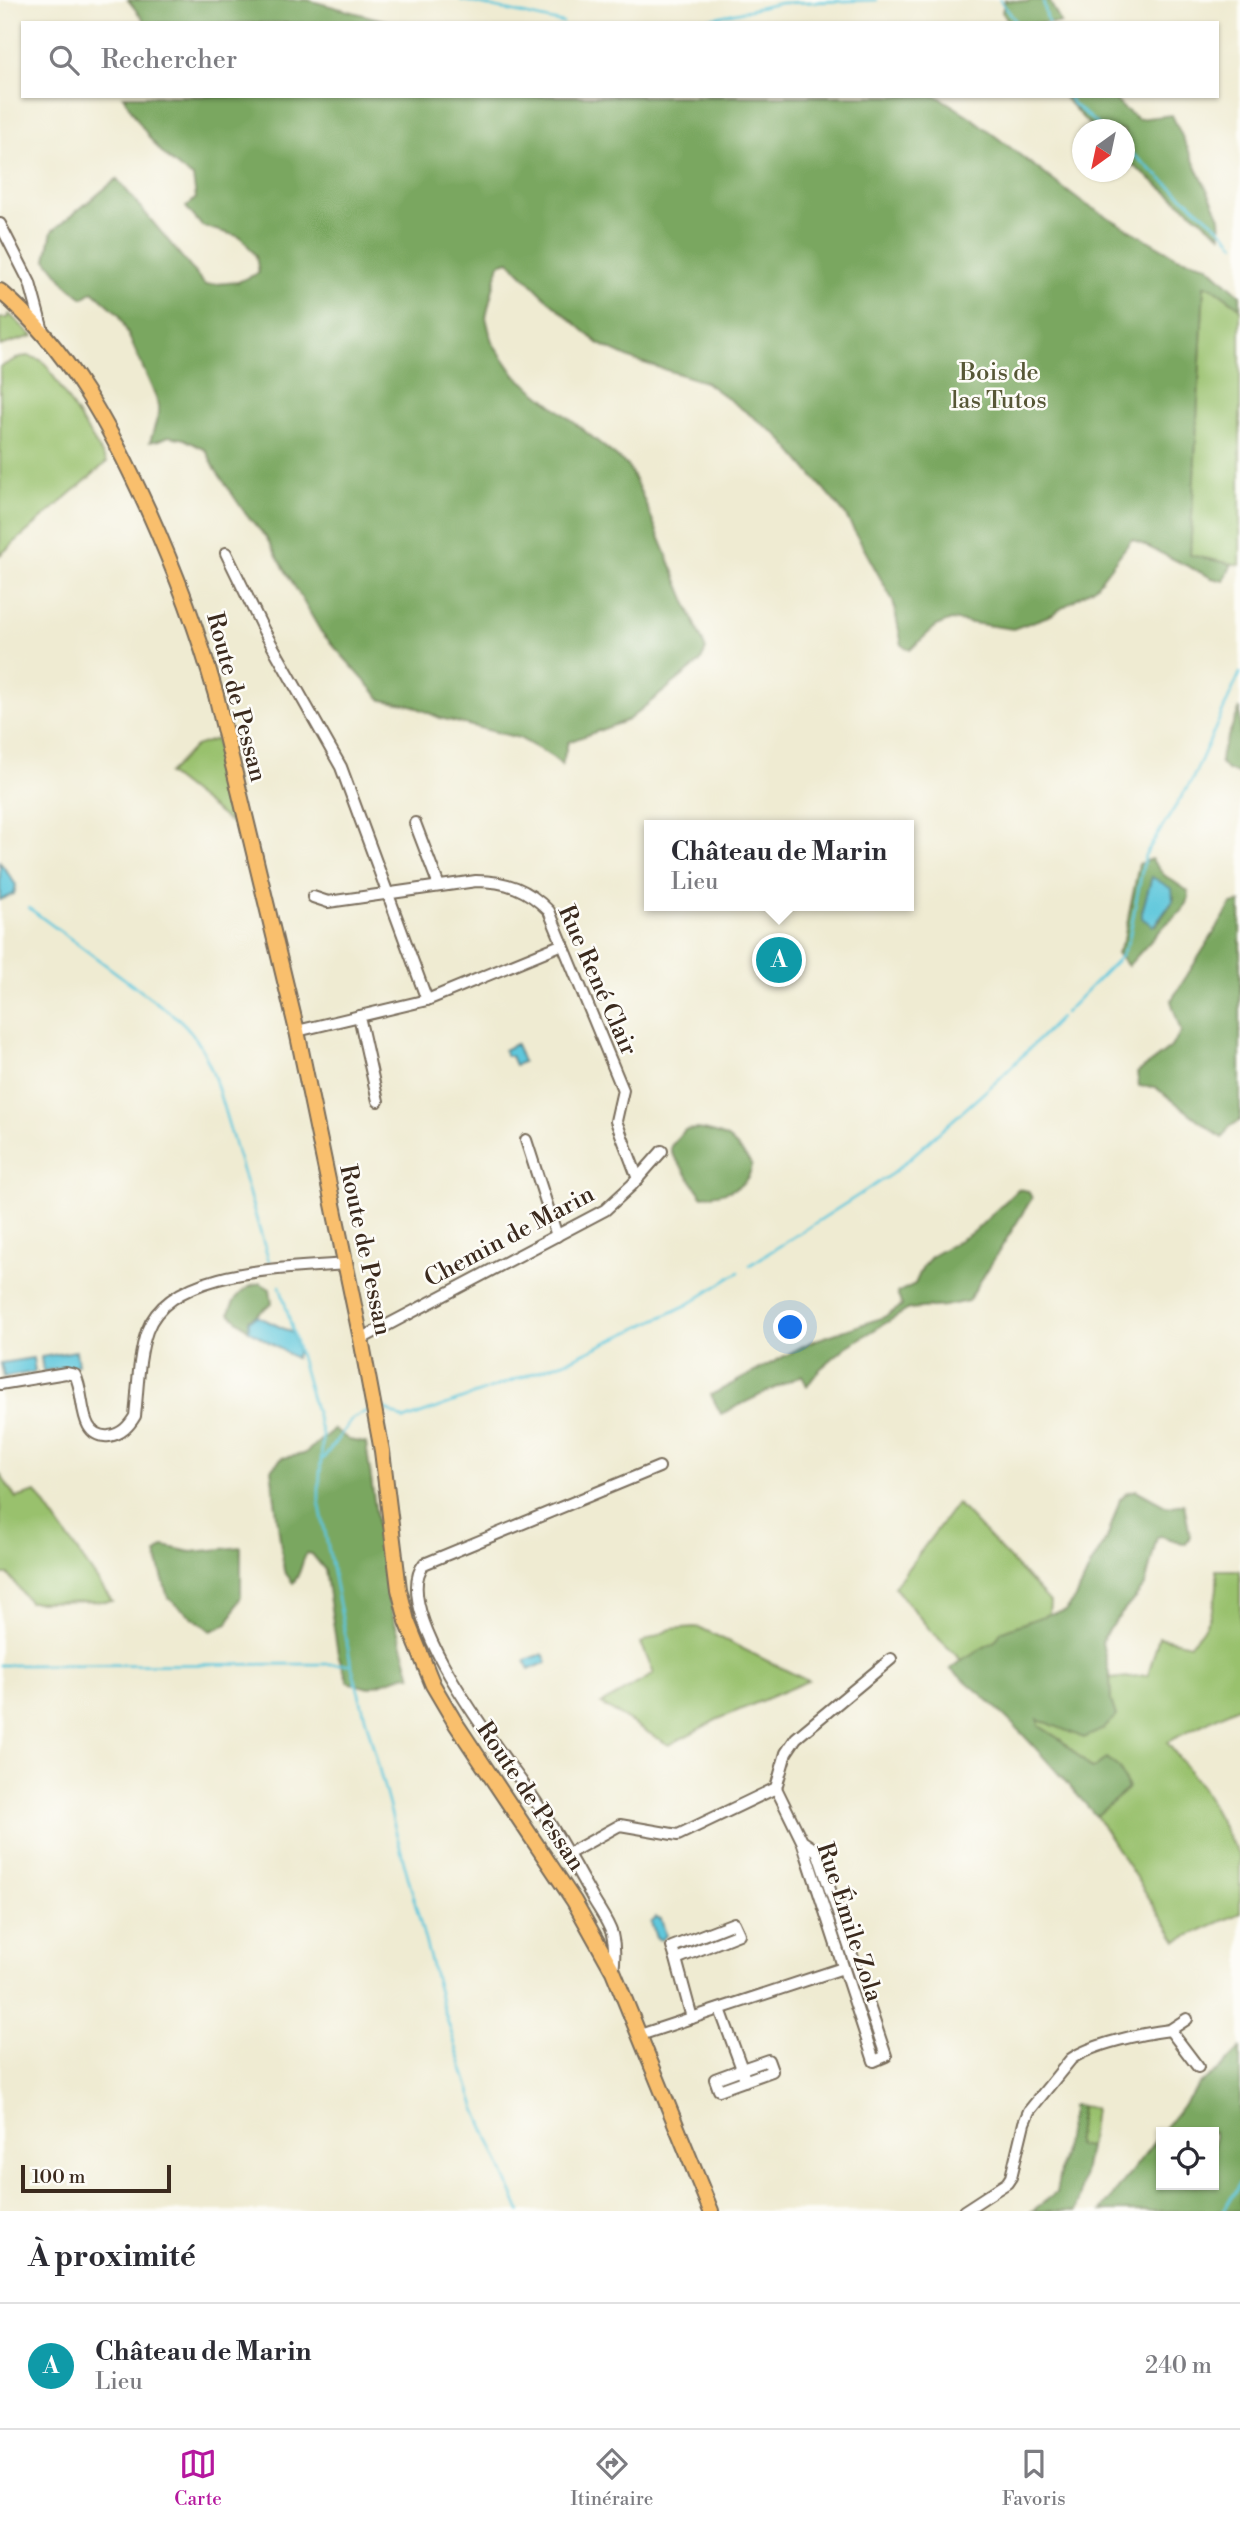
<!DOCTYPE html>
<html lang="fr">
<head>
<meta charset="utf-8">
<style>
  :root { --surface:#fff; --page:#f7f7f7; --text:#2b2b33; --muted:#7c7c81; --line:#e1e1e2; --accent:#b5179e }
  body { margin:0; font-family:"Libre Bodoni",serif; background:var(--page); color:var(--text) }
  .controls { position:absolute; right:21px; bottom:21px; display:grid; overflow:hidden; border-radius:0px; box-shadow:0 2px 5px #0004 }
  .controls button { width:63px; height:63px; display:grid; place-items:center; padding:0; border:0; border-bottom:2px solid var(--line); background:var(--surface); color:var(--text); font:35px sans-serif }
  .compass { position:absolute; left:1072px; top:119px; width:63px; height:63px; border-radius:50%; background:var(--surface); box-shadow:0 2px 5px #0004; rotate:213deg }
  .scale { position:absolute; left:21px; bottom:18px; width:150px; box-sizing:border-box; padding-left:7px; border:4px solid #3b2a1e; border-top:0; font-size:19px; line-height:24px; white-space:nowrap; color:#3b2a1e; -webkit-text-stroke:5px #fdfcf7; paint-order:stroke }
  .you { position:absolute; left:791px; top:1328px; width:24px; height:24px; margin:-18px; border:5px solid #fff; border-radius:50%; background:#1a73e8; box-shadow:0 0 0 10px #1a73e833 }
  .badge { display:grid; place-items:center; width:46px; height:46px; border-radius:50%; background:var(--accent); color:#fff; font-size:23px; font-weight:700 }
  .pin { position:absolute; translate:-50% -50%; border:4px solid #fff; box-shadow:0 2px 7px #0006 }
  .popup { position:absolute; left:644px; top:820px; width:270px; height:91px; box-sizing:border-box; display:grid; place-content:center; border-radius:0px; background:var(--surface); filter:drop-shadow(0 2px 5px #0005); font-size:23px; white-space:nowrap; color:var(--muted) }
  .popup b { font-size:26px; color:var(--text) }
  .popup::after { content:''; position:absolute; left:50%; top:100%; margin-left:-14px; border:14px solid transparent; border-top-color:var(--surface) }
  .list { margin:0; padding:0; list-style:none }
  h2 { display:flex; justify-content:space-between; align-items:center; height:91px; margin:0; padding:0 28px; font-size:30px }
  h2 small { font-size:23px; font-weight:400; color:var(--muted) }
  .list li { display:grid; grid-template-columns:46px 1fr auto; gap:21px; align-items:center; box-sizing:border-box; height:126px; padding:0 28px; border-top:2px solid var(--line) }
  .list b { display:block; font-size:26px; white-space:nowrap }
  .list p { margin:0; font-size:23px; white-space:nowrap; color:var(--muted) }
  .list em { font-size:23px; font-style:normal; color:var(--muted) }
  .icon { flex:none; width:38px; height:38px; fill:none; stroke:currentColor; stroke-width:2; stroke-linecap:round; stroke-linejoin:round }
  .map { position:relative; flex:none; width:1240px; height:2211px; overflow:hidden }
  .search { position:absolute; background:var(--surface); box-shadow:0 2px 5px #0004; left:21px; right:21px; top:21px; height:77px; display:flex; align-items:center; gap:18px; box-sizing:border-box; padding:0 24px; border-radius:0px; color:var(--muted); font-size:26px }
  .sheet { height:217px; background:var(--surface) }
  nav { display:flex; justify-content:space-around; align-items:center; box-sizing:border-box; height:98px; border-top:2px solid var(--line); background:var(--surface); font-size:19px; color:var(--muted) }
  nav a { display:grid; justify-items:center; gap:4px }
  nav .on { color:var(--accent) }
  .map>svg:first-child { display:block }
  .green { fill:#99c16d; stroke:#6a7646; stroke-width:2 }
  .forest { fill:#7aa760; stroke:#5a683f; stroke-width:2; fill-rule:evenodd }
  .water { fill:#5fc7dc; stroke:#4d787d; stroke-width:2 }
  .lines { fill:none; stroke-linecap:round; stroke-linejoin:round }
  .stream { stroke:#5fc7dc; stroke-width:2.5 }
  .minor-casing { stroke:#7a6e5d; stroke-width:14 }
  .major-casing { stroke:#7a6e5d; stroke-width:18 }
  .minor { stroke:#fff; stroke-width:10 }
  .major { stroke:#f9bf6d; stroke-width:14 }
  .labels { text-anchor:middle; stroke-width:5; stroke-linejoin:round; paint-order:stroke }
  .park-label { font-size:24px; fill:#575736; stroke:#fdfcf7 }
  .street-label { font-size:24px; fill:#3b2a1e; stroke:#fdfcf7 }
</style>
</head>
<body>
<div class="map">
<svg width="1240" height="2211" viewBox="0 0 1240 2211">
  <rect width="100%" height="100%" fill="#fdfcf7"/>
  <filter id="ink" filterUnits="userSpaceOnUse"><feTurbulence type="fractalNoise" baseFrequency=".0143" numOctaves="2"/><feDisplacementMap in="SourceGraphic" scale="14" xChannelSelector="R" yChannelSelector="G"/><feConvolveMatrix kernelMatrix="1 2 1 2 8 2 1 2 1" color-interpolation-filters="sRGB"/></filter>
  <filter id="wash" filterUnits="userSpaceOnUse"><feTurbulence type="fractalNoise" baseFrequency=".00686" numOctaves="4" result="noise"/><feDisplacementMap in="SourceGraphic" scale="28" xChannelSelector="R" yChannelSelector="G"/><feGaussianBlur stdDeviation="1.57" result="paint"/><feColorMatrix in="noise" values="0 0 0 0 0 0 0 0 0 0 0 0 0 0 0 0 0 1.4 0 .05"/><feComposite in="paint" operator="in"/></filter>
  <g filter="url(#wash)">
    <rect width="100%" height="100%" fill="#efebd2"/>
    <g class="green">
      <path d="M1204 285 1212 287 1240 307V565L1190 556Z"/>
      <path d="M9 314 33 336 0 346V318H8Z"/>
      <path d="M29 356 41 360 47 366 107 462 0 555V367L20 357Z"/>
      <path d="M216 739 235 826 168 774 195 746Z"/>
      <path d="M0 1474 16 1498 36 1492 112 1601 29 1602 8 1574H0Z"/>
      <path d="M957 1503 1050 1602 1049 1614 1003 1631 995 1641 961 1660 931 1631 894 1587Z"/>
      <path d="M1216 1570H1240V1706L1167 1742 1202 1788 1240 1858V1913L1177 1941 1096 1816 1128 1789 1120 1769H1092L1061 1740 1039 1726 1038 1718 1060 1727 1116 1716 1111 1701 1110 1679 1148 1675 1159 1637 1190 1644C1209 1627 1221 1595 1216 1570Z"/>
      <path d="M694 1627 701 1628 808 1681 716 1720 669 1745 601 1704 654 1674 641 1643 671 1629Z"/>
      <path d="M1081 2106 1094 2108 1089 2147 1076 2145Z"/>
    </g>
    <g class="forest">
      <path d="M128 0H308L394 23H146Z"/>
      <path d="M1005 0 1028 2 1031 0H1049L1061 23H1010L1002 12Z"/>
      <path d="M123 96H937L969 116 1080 201 1177 257 1207 265 1240 295V307L1212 287 1204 286 1190 555 1232 564 1224 581 1212 578 1132 539 1096 586 1051 615 1013 629 951 620 936 626 910 650 902 645 893 601 845 514 779 436 705 382 634 360 599 344 546 298 509 261 499 264 486 317 492 342 515 375 628 466 642 495 706 650 700 662 628 720 568 742 562 765 551 756 519 738 440 718 411 705 382 700 321 632 266 537 245 513 216 470 206 450 184 439 169 436 160 440 150 442 159 412 156 397 119 314 93 291 83 298 66 284 46 259 52 231 117 179 205 285 238 282 259 273 256 256 241 237 202 226 186 207 196 198 193 177C160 159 142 128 123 96Z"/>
      <path d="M1063 96H1112L1122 107 1138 119 1172 115 1220 217 1221 235 1125 159 1124 130 1093 129Z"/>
      <path d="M1240 708V774L1227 770 1220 762 1221 753Z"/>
      <path d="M1151 859 1164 875 1188 891 1189 897 1182 911 1166 924 1128 966 1117 953 1124 939 1139 864ZM1152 877 1174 897 1173 901 1156 925 1142 912Z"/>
      <path d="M1240 902V1121L1230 1126 1222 1138 1155 1087 1139 1086 1137 1073 1170 1048 1181 1032 1171 1001 1232 904Z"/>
      <path d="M697 1129C730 1134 732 1140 752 1165 748 1190 724 1194 702 1196L671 1152V1146L685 1130Z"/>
      <path d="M1018 1189 1028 1191 1032 1198 968 1301 945 1306 909 1309 846 1347 820 1369 807 1386 802 1375 721 1414 711 1395 813 1341 884 1317 902 1306 897 1293 915 1284 923 1266 932 1256 975 1231Z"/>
      <path d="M260 1283 270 1289 272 1304 249 1320V1330L229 1313C234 1297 243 1287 260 1283Z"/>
      <path d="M334 1429 349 1440 366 1443 388 1599 411 1676 405 1675 368 1688 348 1682 338 1654 325 1570 312 1554 307 1553C300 1564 302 1573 293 1583L284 1571 271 1469 282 1458 304 1454Z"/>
      <path d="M1136 1490 1167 1507 1184 1504 1190 1536 1186 1544 1161 1536 1157 1537 1145 1586 1107 1631 1102 1642 1110 1679 1111 1701 1116 1716 1104 1729 1084 1738 1038 1719 1039 1726 1061 1740 1092 1769 1107 1758 1120 1769 1128 1789 1096 1816C1050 1765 1006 1710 950 1669L961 1660 995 1641 1002 1631 1049 1614 1065 1611 1076 1598 1091 1565 1108 1536 1120 1499 1127 1493Z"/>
      <path d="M164 1546 191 1552 241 1547V1596L228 1624 211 1631 168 1598 156 1554Z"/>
      <path d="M1240 2049V2211H1101L1161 2133V2185H1214V2132H1162L1200 2084 1219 2070Z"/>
      <path d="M1072 2105 1081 2106 1076 2145 1089 2147 1077 2211H1032L1056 2193Z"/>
    </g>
    <g class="water">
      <path d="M0 862 16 885 14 894 0 900Z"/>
      <path d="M1152 877 1172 889 1173 901 1153 926 1142 918V912Z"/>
      <path d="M516 1044 523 1062 515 1065 511 1056H507L504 1050Z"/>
      <path d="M257 1316 293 1333 298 1351 295 1358 249 1330V1321Z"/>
      <path d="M76 1351 78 1365 43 1371 41 1357Z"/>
      <path d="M33 1358 35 1372 4 1377 1 1363Z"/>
      <path d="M543 1654 547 1662 529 1670 525 1660Z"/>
      <path d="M656 1917 661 1919 666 1935 662 1940 656 1938 651 1922Z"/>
    </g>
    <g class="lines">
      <g class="stream">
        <path d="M461 0 563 23"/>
        <path d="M1000 0 1017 23"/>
        <path d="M1043 0 1048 23"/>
        <path d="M689 23 781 3 876 0"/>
        <path d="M1068 96 1073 104 1104 130"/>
        <path d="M1124 147 1221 229 1235 244"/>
        <path d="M29 908 180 1020C198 1037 206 1055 215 1079L270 1265"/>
        <path d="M1065 1013 1121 956 1129 939 1145 855 1192 780 1240 673"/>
        <path d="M750 1265 893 1173 998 1080 1060 1018"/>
        <path d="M280 1286 322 1434C323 1457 318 1478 319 1501L351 1664 442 2004 476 2109 520 2211"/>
        <path d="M383 1407 404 1420 569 1360 687 1305 739 1272"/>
        <path d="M323 1459 352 1419 368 1410"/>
        <path d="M0 1665 350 1664"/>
        <path d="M1223 2211 1240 2183"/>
      </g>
    </g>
  </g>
  <g filter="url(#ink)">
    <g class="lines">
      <defs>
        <g id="minor">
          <path d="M0 224 30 283 43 331"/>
          <path d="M226 553 264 631 341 767 427 1000"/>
          <path d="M415 823 439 886"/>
          <path d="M313 897 328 902 476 881C506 881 528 889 549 911L623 1090 616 1121 638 1179"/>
          <path d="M359 1016 378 1101"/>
          <path d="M297 1031 427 1000 563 944"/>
          <path d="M526 1140 557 1236"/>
          <path d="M361 1339 605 1210 632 1185 662 1151"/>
          <path d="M0 1384 66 1373 75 1375C86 1394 77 1439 109 1436 122 1434 129 1426 135 1416 138 1389 138 1357 147 1331 170 1267 290 1269 346 1264"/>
          <path d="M776 1788 802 1841 874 2061 886 2056 817 1851 802 1841"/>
          <path d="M568 1854 620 1825 678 1835 776 1788 786 1753 796 1738 891 1659"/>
          <path d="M676 1959 672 1947 734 1923 739 1934 676 1959 692 2018"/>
          <path d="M613 1971C615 1958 615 1946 612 1934 608 1921 598 1908 592 1897 573 1862 554 1828 532 1796 504 1756 387 1610 424 1564L659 1467"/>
          <path d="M720 2009 742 2069 715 2079 719 2090 772 2071 768 2060 742 2069 745 2081"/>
          <path d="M1170 2030 1187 2019"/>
          <path d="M640 2035 843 1968"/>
          <path d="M964 2211 1007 2183 1011 2177 1024 2123 1029 2111 1071 2059C1092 2044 1144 2033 1170 2030L1198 2067"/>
        </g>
        <path id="major" d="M0 291C69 349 111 428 148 510 175 570 198 631 216 695L297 1031 361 1339 382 1451 399 1589 407 1621 433 1685 456 1724 574 1901 613 1971 711 2211"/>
      </defs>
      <use href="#minor" class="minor-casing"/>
      <use href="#major" class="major-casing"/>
      <use href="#minor" class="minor"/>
      <use href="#major" class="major"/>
    </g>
  </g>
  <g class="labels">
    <g class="park-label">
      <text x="999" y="380">Bois de<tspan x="999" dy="28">las Tutos</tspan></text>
    </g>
    <g class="street-label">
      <text transform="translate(237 697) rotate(75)" y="8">Route de Pessan</text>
      <text transform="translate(598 980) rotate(66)" y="8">Rue René Clair</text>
      <text transform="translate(509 1236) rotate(-28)" y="8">Chemin de Marin</text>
      <text transform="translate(366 1250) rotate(78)" y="8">Route de Pessan</text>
      <text transform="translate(531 1796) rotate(56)" y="8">Route de Pessan</text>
      <text transform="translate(850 1922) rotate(72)" y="8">Rue Émile Zola</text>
    </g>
  </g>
</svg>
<div class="controls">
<button><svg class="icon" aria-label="locate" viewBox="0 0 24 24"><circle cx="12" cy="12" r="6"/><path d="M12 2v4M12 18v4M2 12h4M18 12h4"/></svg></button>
</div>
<svg class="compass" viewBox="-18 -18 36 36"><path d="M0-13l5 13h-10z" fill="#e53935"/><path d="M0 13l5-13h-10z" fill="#7c7c81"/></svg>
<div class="scale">100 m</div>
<div class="you"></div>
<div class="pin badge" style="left:779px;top:960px;background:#0f9aa8">A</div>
<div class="popup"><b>Château de Marin</b>Lieu</div>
<div class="search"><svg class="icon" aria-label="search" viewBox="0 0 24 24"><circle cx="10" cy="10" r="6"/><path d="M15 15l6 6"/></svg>Rechercher</div>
</div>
<section class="sheet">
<h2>À proximité<small></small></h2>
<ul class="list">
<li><span class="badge" style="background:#0f9aa8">A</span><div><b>Château de Marin</b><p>Lieu</p></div><em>240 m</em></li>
</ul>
</section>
<nav>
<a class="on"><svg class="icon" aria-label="map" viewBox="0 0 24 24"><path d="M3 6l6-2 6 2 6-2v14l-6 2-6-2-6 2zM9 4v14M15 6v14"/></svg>Carte</a>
<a><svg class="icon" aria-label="directions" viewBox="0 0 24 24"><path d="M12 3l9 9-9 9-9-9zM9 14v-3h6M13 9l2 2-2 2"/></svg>Itinéraire</a>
<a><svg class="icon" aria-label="saved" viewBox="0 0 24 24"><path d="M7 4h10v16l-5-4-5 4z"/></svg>Favoris</a>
</nav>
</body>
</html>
